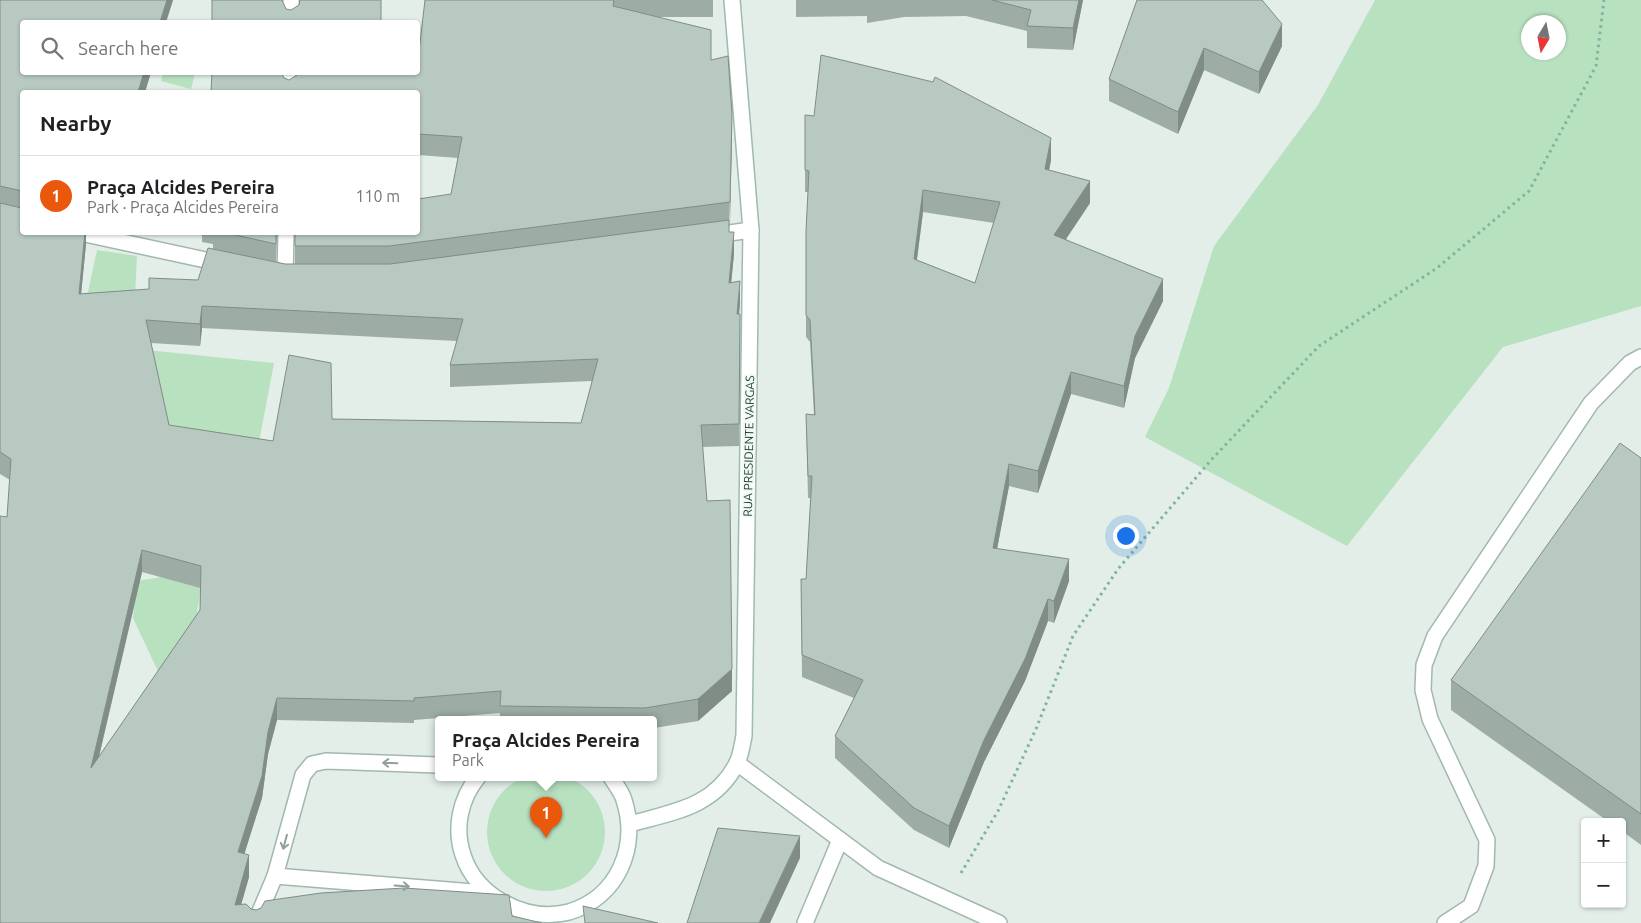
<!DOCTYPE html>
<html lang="en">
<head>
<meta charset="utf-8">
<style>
  :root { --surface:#fff; --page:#f6f6f6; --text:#202124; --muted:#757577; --line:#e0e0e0; --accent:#ea580c }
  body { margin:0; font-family:Ubuntu,sans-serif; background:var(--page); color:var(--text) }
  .controls { position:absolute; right:15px; bottom:15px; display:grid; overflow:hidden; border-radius:5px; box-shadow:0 1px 4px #0004 }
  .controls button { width:45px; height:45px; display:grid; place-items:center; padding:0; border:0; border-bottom:1px solid var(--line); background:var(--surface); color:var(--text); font:25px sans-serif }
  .compass { position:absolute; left:1521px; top:15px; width:45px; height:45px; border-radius:50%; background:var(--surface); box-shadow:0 1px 4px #0004; rotate:190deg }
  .you { position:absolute; left:1125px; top:535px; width:18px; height:18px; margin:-12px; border:4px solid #fff; border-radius:50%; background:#1a73e8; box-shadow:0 0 0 8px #1a73e833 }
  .badge { display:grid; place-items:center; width:32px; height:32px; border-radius:50%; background:var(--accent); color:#fff; font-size:16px; font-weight:700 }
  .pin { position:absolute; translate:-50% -41px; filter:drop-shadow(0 1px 2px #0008) }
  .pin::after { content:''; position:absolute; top:26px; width:18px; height:15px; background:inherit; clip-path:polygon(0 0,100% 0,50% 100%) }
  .popup { position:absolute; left:435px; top:716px; width:222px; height:65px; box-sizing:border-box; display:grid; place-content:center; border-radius:5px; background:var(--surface); filter:drop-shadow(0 1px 4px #0005); font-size:16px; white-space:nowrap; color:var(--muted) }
  .popup b { font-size:19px; color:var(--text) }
  .popup::after { content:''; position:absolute; left:50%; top:100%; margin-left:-10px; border:10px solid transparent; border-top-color:var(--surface) }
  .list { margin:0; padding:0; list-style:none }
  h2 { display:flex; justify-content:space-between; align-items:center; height:65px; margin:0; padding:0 20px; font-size:21px }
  h2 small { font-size:16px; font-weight:400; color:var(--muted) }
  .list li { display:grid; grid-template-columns:32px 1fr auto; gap:15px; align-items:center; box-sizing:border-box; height:80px; padding:0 20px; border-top:1px solid var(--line) }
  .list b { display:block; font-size:19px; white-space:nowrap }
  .list p { margin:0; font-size:16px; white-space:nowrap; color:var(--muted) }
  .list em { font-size:16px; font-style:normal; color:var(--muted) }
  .icon { flex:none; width:28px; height:28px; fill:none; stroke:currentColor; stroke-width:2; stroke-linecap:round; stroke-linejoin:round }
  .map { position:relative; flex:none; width:1641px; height:923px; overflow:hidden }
  .search { position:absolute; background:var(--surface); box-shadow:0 1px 4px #0004; left:20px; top:20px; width:400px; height:55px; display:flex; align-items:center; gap:12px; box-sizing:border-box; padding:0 18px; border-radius:5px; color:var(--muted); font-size:19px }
  .panel { position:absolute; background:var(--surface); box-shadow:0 1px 4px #0004; left:20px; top:90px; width:400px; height:145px; border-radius:5px }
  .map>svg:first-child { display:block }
  .green { fill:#b8e1c0; fill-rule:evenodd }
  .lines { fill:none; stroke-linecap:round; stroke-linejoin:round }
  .lane-casing { stroke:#a4b7ae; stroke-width:18 }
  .street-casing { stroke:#a4b7ae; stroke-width:18 }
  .secondary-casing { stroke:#9fbbaf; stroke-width:18 }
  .path { stroke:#7fb49f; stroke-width:3; stroke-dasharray:2.5 4; stroke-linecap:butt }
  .lane { stroke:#fff; stroke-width:15 }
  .street { stroke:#fff; stroke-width:15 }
  .secondary { stroke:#fff; stroke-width:15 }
  .wall { fill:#9dada5; fill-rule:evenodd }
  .shaded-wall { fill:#808d86 }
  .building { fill:#b7c9c0; stroke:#808d86; fill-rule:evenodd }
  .oneway { stroke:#90a09a }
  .labels { text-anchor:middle; stroke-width:4.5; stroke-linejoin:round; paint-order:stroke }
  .street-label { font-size:12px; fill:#204135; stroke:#f3faf6 }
</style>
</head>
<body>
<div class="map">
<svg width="1641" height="923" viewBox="0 0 1641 923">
  <rect width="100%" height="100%" fill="#e2eee7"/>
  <g class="green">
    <path d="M1375 0H1641V306L1503 347 1347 546 1145 437 1169 388 1214 246 1318 105ZM1558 22V52H1528V22Z"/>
    <path d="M163 73H195L191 89 161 81Z"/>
    <path d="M97 250 137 256 135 298 85 306Z"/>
    <path d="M118 347 274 363 258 447 119 432Z"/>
    <path d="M162 577 201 588 192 643 164 684 133 618 136 581Z"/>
    <circle cx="546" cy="832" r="59"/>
  </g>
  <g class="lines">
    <defs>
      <g id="lane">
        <path d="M291 22V0"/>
        <path d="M289 92 290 72"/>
        <path d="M285 277 286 232"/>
        <path d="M737 763 878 868 999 923"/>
        <path d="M805 923 840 840"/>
        <path d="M1445 923 1471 906 1486 866 1487 840 1430 719 1423 690 1424 665 1435 636 1591 403 1630 363 1641 357"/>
      </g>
      <g id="street">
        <path d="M76 232 224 264"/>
        <path d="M715 235 751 230"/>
        <path d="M438 765 326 761 312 764 303 775 275 876 486 893"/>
        <path d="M255 923 275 876"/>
      </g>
      <g id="secondary">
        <path d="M478 777C460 799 454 828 463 855 476 896 525 923 569 912 618 897 639 847 624 800 622 792 615 784 611 777"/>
        <path d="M630 824C673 812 715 807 737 763 741 755 742 745 744 736L751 230 732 0"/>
      </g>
    </defs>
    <use href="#lane" class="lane-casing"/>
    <use href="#street" class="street-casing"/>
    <use href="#secondary" class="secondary-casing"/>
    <path class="path" d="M961 873 998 811 1036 729 1073 636 1118 569 1212 459 1319 346 1437 268 1529 191 1596 66 1604 0"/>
    <use href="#lane" class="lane"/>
    <use href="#street" class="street"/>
    <use href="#secondary" class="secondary"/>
  </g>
  <g class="wall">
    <path d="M0 0H173L166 22H22V72H151L145 92H22V232H86V244L81 294 149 289 198 280 213 249V244L202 242V232H277L276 262 285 264H295V232L451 194 458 158 418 155V92H211L284 78 289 80 418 72 425 0H713V17H658L711 60 732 135 729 232 734 254 731 283 740 303 739 314 740 336 739 446 702 447 707 501 732 691 698 721 654 728V719H500V713L414 720V723L277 720 268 754 262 798 244 854 249 877 241 904 251 909 256 910 512 916 0 923 7 517 10 480 0 474ZM202 328 457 341 450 365V387L592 381 581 423 332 419 273 441 169 425 151 343 200 346ZM142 572 200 588V610L99 757Z"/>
    <path d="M796 0H1083L1073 50 1027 48V31L966 16 904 17 867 23V16L796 17Z"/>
    <path d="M1137 0 1282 46 1259 94 1204 70 1178 134 1109 101V79Z"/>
    <path d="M805 115 1051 160 1049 170 1090 203 1066 239 1163 301 1135 358 1124 408 1071 394 1038 493 1009 486 997 549 1069 581 1054 623 1048 621 1025 681 984 762 949 848 914 830 835 758V736L854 698 802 677 801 579H806L811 498H808L806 414 814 415 810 342 806 337V231L808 192H805ZM923 212 994 223 975 283 917 260Z"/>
    <path d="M1641 458V845L1622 831V822H1609L1451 710V680Z"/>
  </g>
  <g class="shaded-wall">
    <path d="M167 0H173L166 22H160Z"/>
    <path d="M1079 0H1083L1073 50V28Z"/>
    <path d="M1282 24V46L1259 94V72Z"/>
    <path d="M1204 48V70L1178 134V112Z"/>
    <path d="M144 72H151L145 92H138Z"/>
    <path d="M732 114V135L730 223V202Z"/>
    <path d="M1051 138V160L1045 191V169Z"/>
    <path d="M1090 181V203L1054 257V235Z"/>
    <path d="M923 190V212L914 281V259Z"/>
    <path d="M85 232H86V244L79 316V294Z"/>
    <path d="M734 232V254L729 305V283Z"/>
    <path d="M1163 279V301L1135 358 1124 408V386L1135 336Z"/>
    <path d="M740 281V303L737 336V314Z"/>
    <path d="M202 306V328L200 346V324Z"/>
    <path d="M1071 372V394L1038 493V471Z"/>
    <path d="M1009 464V486L993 570V548Z"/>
    <path d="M142 550V572L91 790V768Z"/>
    <path d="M1069 559V581L1054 623V601Z"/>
    <path d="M1048 599V621L1025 681 984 762 949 848V826L984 740Z"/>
    <path d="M732 669V691L698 721V699Z"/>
    <path d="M277 698V720L268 754 262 798 238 874V852L268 732Z"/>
    <path d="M800 836V858L770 923H759Z"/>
    <path d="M249 855V877L236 923 235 905Z"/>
  </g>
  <g class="building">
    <path d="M0 0H167L160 22H22V72H144L138 92H22V191L0 186Z"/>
    <path d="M212 0H282L286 9 291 10 299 5 300 0H381V22H212Z"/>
    <path d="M425 0H614L613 6 711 30V60L728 56 732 114 730 202 389 246H295V232H418V199L451 194 462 137 418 134V92H211L212 72H281L284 78 289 80 297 75V72H418V60Z"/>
    <path d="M992 0H1079L1073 28 1027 26 1031 10Z"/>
    <path d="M1137 0H1262L1282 24 1259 72 1204 48 1178 112 1109 79Z"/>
    <path d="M821 55 933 82 935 77 1051 138 1045 169 1090 181 1054 235 1163 279 1135 336 1124 386 1071 372 1038 471 1009 464 993 548 1069 559 1054 601 1048 599 1025 659 984 740 949 826 914 808 835 736 863 680 802 655 801 579H806L812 476H808L806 414 815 415 810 320 806 315V231L809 171 805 170V115L814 116ZM923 190 1000 202 975 283 914 259Z"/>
    <path d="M0 203 22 208V232H85L79 294 149 289V278L198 280 208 248 285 264H390L729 220V232H734L729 283 740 281 737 314H740L739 424 701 425 707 501 730 500 732 669 698 699 645 708 500 706 501 691 414 698V701L277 698 268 732 262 776 238 852 249 855 235 905 246 904 251 909 256 910 261 908 265 901 321 893 404 888 509 895 512 916 542 923H0V516L7 517 11 459 0 452ZM202 306 463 319 450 365 598 359 581 423 332 419 331 363 289 355 273 441 169 425 146 320 200 324ZM142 550 201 566 200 610 91 768Z"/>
    <path d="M222 232H276V244Z"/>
    <path d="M1620 443 1641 458V814L1451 680Z"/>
    <path d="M718 828 800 836 759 923H687Z"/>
    <path d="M583 906 658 923H585Z"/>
  </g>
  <defs><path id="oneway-shaft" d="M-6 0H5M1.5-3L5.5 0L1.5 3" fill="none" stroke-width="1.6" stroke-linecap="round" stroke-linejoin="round" transform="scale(1.25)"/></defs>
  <g class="oneway">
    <use href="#oneway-shaft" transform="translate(390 763) rotate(-178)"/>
    <use href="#oneway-shaft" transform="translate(285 842) rotate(105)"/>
    <use href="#oneway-shaft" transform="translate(402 886) rotate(4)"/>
  </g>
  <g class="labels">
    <g class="street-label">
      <text transform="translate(749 446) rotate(-89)" y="4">RUA PRESIDENTE VARGAS</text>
    </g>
  </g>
</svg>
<div class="controls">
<button>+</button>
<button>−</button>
</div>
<svg class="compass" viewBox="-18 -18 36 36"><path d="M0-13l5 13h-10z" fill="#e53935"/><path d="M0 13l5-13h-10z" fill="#757577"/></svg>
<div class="you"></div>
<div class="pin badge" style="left:546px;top:838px">1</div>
<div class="popup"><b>Praça Alcides Pereira</b>Park</div>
<div class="search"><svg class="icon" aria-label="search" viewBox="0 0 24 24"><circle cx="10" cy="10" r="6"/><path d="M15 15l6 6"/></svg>Search here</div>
<section class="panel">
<h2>Nearby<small></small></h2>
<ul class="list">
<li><span class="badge">1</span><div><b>Praça Alcides Pereira</b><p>Park · Praça Alcides Pereira</p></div><em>110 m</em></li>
</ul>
</section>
</div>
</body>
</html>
